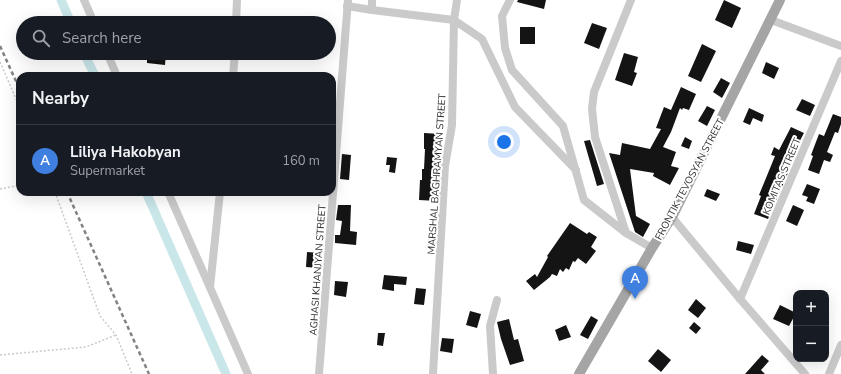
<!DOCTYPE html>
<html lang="en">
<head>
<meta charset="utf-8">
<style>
  :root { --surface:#171b24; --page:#242831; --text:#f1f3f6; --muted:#9ea1a6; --line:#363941; --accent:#db2777 }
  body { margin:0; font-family:"Nunito Sans",sans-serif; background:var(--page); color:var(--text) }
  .controls { position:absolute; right:12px; bottom:12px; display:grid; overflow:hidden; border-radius:8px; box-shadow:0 4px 16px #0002 }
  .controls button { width:36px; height:36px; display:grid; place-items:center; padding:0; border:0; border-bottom:1px solid var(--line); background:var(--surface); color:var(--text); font:20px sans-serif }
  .you { position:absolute; left:504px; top:142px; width:14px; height:14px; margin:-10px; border:3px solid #fff; border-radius:50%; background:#1a73e8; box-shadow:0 0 0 6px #1a73e833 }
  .badge { display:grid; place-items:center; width:26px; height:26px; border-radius:50%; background:var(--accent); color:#fff; font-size:13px; font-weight:700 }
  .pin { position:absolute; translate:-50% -33px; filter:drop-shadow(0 1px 2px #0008) }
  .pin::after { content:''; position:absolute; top:21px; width:14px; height:12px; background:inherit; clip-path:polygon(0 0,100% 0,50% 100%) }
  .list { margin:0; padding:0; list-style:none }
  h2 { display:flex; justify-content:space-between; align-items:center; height:52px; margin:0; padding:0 16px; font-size:17px }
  h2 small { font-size:13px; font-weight:400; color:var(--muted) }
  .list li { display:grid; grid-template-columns:26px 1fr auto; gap:12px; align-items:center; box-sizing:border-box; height:72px; padding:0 16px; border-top:1px solid var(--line) }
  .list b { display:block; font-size:15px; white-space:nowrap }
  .list p { margin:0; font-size:13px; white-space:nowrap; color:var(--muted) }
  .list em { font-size:13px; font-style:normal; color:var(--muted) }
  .icon { flex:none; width:22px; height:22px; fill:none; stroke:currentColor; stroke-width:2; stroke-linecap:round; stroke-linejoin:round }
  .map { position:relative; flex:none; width:841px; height:374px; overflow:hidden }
  .search { position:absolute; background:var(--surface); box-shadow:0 4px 16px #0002; left:16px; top:16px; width:320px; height:44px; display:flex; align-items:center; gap:10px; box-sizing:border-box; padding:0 14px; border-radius:22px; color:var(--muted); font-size:15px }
  .panel { position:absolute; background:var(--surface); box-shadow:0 4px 16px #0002; left:16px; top:72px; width:320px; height:124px; border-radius:12px }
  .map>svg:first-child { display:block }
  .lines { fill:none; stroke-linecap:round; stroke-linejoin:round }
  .canal { stroke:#c9e6e9; stroke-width:9 }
  .building { fill:#141414 }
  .path { stroke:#cacaca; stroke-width:1.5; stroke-dasharray:2 2; stroke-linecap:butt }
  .minor { stroke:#cacaca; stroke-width:8 }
  .major { stroke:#a5a5a5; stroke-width:10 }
  .rail { stroke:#828282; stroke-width:2.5; stroke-dasharray:4 3; stroke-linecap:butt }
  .labels { text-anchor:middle; stroke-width:4; stroke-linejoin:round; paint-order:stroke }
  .street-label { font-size:10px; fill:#2d2d2d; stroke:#fff }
</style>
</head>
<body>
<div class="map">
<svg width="841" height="374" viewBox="0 0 841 374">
  <rect width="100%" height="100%" fill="#fff"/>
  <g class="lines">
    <g class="canal">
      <path d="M61 0 71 23"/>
      <path d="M84 53 95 76"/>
      <path d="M146 192 226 374"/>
    </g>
  </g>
  <g class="building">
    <path d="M518 0H546L544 9 517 2Z"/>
    <path d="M724 0 741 8 732 28 715 20Z"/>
    <path d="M592 23 607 28 599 49 584 43Z"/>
    <rect x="520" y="27" width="15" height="17"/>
    <path d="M702 44 716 51 701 82 688 76Z"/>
    <path d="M147 53H166L165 65 147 63Z"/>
    <path d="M624 53 638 57 634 72 637 73 632 86 615 80Z"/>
    <path d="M766 62 779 68 774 79 762 73Z"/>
    <path d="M721 78 730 83 722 98 713 92Z"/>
    <path d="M681 87 696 94 689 110 683 108 682 110 680 108 671 132 663 147 676 152 671 166 679 168 670 185 653 176 654 173 630 169 636 216 650 224 643 237 635 232 609 153 620 155 622 143 650 149 661 129 656 128 664 107 671 110Z"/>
    <path d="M802 99 815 105 810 116 796 110Z"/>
    <path d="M707 106 715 110 707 126 698 121Z"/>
    <path d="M749 108 764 115 762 122 753 118 750 125 743 122Z"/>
    <path d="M833 114 841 117V124L838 133 835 132 827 152 833 155 830 162 824 160 819 174 808 170 813 156 811 155 819 134 824 136Z"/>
    <path d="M791 127 804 133 796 148 791 146 782 170 788 173 768 219 754 214 761 196 759 195 775 156 771 155 774 147 779 150Z"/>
    <path d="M424 133 441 134 439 161H435L434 187H438L437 201 419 200 420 180H422V169H424L425 149H424Z"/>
    <path d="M685 137 692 141 689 149 681 146Z"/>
    <path d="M590 140 604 184 597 186 584 141Z"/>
    <path d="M342 154 351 155 349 180 340 179Z"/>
    <path d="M387 157 397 158 395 173 389 172 390 165H386Z"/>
    <path d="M807 184 820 189 814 204 806 201 808 197 802 195Z"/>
    <path d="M707 189 720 194 716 201 704 196Z"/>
    <path d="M338 205H351L350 231 357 232 356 245 335 243V235H340L342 221 336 220Z"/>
    <path d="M793 205 804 210 797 226 786 221Z"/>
    <path d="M570 223 587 234 589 232 597 237 591 247 596 251 586 264 578 258 575 262 573 261 569 270 566 268 563 272 560 269 557 276 552 274 550 277 534 290 526 281 535 274 537 277 548 257 547 256Z"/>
    <path d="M429 236 435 237 434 250 427 249Z"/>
    <path d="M738 241 754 245 751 254 736 250Z"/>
    <path d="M307 252 320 253 319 268 306 267Z"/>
    <path d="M384 275 407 277 406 285 394 284V291L382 289Z"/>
    <path d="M335 281 348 282 346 297 334 295Z"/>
    <path d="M416 288 426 289 424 305 414 304Z"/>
    <path d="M696 299 706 308 698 318 688 310Z"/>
    <path d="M780 305 796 313 789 326 773 319Z"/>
    <path d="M470 311 481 314 477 328 466 325Z"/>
    <path d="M591 316 598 320 588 339 580 335Z"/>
    <path d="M509 319 514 340 518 339 524 361 510 365 501 339 497 322Z"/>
    <path d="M694 322 701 328 696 334 689 328Z"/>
    <path d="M566 325 571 337 559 341 555 330Z"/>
    <path d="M378 333H385L383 346 377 345Z"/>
    <path d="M442 338 454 339 452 353 440 351Z"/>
    <path d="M658 349 671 360 661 372 648 361Z"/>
    <path d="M762 355 769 361 761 370 765 374H745Z"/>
  </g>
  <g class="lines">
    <g class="path">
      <path d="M0 62 20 108"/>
      <path d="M0 189 20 185"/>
      <path d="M55 192 100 316 116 335 132 374"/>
      <path d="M0 355 86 347 116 335"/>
    </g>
    <g class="minor">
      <path d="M84 0 94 23"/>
      <path d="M510 0 502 16 505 48 512 70 563 126 584 200 626 233"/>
      <path d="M631 0 594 92 592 109 595 137 626 233 652 248"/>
      <path d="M347 6 372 10 454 20 482 39 515 107 576 170"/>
      <path d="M372 10V0"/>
      <path d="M771 20 841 46"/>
      <path d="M236 23 237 0"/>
      <path d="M107 53 117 76"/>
      <path d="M233 76 235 53"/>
      <path d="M168 192 248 374"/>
      <path d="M672 217 740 299 805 374"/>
      <path d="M210 287 220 192"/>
      <path d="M740 299 841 61"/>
      <path d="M319 374 348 0"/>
      <path d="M433 374 445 166 452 125 454 20 457 0"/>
      <path d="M493 374 490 326 497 300"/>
      <path d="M829 374 841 345"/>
    </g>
    <path class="major" d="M579 374 652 248 672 217 780 0"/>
    <g class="rail">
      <path d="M0 46 20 90"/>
      <path d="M67 192 149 374"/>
    </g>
  </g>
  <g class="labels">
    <g class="street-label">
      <text transform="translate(436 174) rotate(-86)" y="4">MARSHAL BAGHRAMYAN STREET</text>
      <text transform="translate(781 176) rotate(-67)" y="4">KOMITAS STREET</text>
      <text transform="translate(689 179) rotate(-62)" y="4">FRONTIK TEVOSYAN STREET</text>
      <text transform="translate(317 270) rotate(-86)" y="4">AGHASI KHANJYAN STREET</text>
    </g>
  </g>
</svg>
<div class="controls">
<button>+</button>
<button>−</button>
</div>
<div class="you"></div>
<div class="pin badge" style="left:635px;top:299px;background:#3f7fe0">A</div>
<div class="search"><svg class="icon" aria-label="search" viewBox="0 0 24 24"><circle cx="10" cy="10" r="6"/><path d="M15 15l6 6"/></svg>Search here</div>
<section class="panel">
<h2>Nearby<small></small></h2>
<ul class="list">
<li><span class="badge" style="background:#3f7fe0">A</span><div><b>Liliya Hakobyan</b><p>Supermarket</p></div><em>160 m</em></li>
</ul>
</section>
</div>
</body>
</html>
